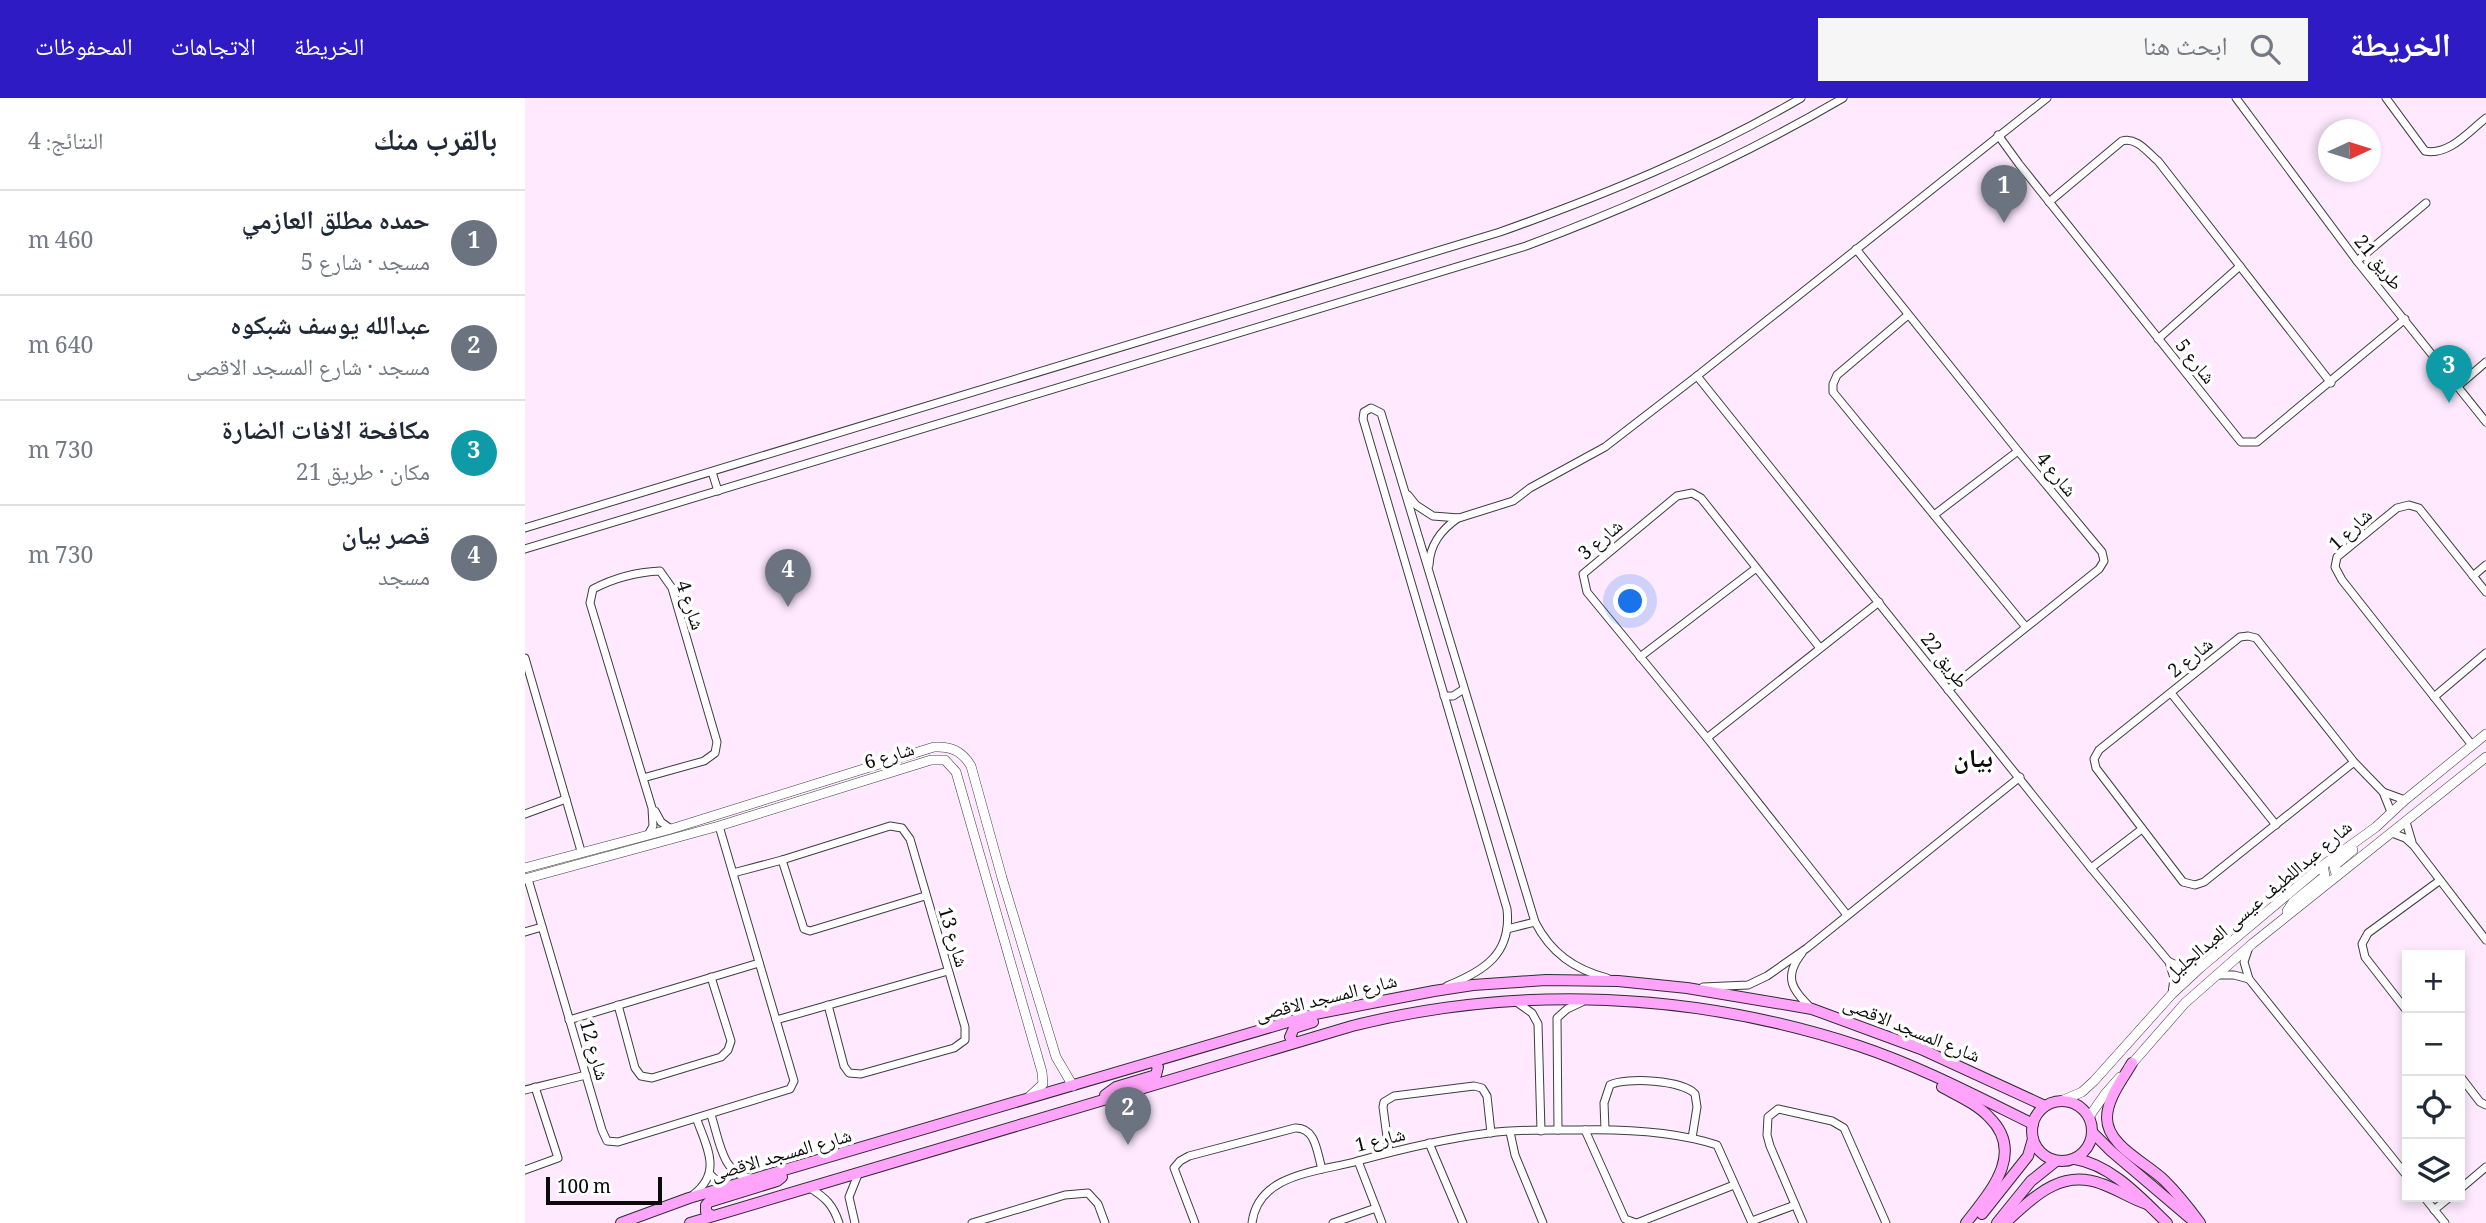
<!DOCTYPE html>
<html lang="ar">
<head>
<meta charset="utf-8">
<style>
  :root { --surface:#fff; --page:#f6f6f7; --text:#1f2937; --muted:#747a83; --line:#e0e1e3; --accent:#2f1bc3 }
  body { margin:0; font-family:Georgia,"Noto Naskh Arabic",serif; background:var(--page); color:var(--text); direction:rtl }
  .controls { position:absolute; right:21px; bottom:21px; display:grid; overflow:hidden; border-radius:0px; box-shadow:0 4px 10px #0003 }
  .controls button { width:63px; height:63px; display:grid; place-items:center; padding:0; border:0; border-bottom:2px solid var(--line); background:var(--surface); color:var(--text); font:35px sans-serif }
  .compass { position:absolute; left:1793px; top:21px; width:63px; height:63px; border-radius:50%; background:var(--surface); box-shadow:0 4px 10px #0003; rotate:86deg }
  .scale { position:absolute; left:21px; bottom:18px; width:116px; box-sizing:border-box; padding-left:7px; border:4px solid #0b0b0b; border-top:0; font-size:19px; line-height:24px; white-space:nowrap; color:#0b0b0b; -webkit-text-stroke:5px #fff; paint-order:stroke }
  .you { position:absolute; left:1106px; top:504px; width:24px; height:24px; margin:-18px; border:5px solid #fff; border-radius:50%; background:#1a73e8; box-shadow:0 0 0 10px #1a73e833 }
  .badge { display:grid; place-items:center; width:46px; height:46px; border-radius:50%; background:var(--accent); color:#fff; font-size:23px; font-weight:700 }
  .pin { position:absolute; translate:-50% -58px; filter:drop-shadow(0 2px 4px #0008) }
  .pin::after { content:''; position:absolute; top:37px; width:24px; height:21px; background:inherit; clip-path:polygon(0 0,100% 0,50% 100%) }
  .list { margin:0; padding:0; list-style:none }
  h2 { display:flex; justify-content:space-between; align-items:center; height:91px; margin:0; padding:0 28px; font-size:30px }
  h2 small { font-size:23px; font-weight:400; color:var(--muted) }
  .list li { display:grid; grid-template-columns:46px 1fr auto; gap:21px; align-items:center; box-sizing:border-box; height:105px; padding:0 28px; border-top:2px solid var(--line) }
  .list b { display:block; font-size:26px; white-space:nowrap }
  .list p { margin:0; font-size:23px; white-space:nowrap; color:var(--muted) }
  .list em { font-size:23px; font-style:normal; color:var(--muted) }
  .icon { flex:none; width:38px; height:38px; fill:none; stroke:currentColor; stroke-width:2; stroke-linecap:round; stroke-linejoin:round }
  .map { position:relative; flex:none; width:1961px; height:1125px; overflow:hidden; direction:ltr }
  header { display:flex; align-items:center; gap:42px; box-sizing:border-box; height:98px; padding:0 35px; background:var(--accent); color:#fff }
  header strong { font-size:33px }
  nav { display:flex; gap:38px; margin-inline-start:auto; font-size:24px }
  .search { width:490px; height:63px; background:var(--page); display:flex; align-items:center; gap:18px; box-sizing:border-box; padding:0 24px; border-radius:0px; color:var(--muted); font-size:26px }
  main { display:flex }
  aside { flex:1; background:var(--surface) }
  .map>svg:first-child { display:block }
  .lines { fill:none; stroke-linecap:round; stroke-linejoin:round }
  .minor-casing { stroke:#3e3e3e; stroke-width:9 }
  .tertiary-casing { stroke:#3e3e3e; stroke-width:10 }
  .secondary-casing { stroke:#2d2d2d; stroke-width:12 }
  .minor { stroke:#fff; stroke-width:7 }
  .tertiary { stroke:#fff; stroke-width:9 }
  .secondary { stroke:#ffa4fa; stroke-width:10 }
  .labels { text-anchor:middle; stroke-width:7; stroke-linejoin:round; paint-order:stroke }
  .street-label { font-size:19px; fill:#0b0b0b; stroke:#fff }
  .district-label { font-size:26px; font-weight:bold; fill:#0b0b0b; stroke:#fff }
</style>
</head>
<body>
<header>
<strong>الخريطة</strong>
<div class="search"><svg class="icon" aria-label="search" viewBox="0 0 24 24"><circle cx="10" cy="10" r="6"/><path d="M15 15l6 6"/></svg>ابحث هنا</div>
<nav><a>الخريطة</a><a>الاتجاهات</a><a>المحفوظات</a></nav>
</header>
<main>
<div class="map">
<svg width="1961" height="1125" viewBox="0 0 1961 1125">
  <rect width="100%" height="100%" fill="#fee9ff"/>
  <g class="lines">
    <defs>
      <g id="minor">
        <path d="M1711 0 1832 163 1961 324"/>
        <path d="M1861 0 1900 53C1924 58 1944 33 1961 20"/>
        <path d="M1473 37 1494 66 1716 344H1732L1880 221"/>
        <path d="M1524 104 1597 43C1612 39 1622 54 1633 63L1806 285"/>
        <path d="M1331 151 1493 353 1577 454 1579 463 1574 471 1423 592"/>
        <path d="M1832 163 1901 105"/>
        <path d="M1383 217 1312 277 1308 286V294L1500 528"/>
        <path d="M1633 241 1715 168"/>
        <path d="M1172 278 1566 770 1644 864 1649 880 1647 896"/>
        <path d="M1933 288 1961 264"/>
        <path d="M187 374 193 393"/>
        <path d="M883 397 891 407 908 418 934 420 988 403 1005 390 1080 349 1172 278 1522 0"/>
        <path d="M1409 417 1493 353"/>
        <path d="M0 430 975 134C1079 97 1180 56 1276 0"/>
        <path d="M0 451 1001 148C1111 107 1217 59 1318 0"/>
        <path d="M904 467C905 446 916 432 933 420"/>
        <path d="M1948 478 1961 467"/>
        <path d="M1295 550 1176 400 1167 395 1152 398 1058 476 1062 494 1182 640 1322 817"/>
        <path d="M1115 559 1230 471"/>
        <path d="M0 560 56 753"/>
        <path d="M1646 595 1751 727"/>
        <path d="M919 598H928L939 591"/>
        <path d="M1909 599 1961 555"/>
        <path d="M1182 640 1354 504"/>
        <path d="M1947 647 1817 482 1810 469 1812 459 1872 410 1884 407 1894 410 1961 494"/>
        <path d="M1829 664 1679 784 1670 787 1658 784 1571 670 1569 661 1574 652 1715 539 1723 538 1731 540 1829 664 1858 694 1880 702"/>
        <path d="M118 680 179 663 190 655 192 644 147 490 135 473C112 474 89 480 68 491L65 505 127 710 128 728 123 737"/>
        <path d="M1858 694 1866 714"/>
        <path d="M130 713 136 724 146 731"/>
        <path d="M0 716 41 701"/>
        <path d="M1881 724 1887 744"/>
        <path d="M1867 735 1880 740 1889 748 1961 842"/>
        <path d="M257 762 279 831 285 833 400 798"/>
        <path d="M1566 770 1617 731"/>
        <path d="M208 775 257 762 365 728 377 730 385 741 440 929V942L429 950 336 976 324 975 319 968 303 907"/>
        <path d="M3 781 77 1032 82 1043 93 1044 265 991 269 983 194 728"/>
        <path d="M982 831 1010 824"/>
        <path d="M0 834 17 829"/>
        <path d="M1724 849 1719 864 1724 881 1882 1078"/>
        <path d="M1277 855C1258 879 1267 892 1286 910"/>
        <path d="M1645 864 1658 870H1675"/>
        <path d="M1692 877H1709L1724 881"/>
        <path d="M922 888C959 873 987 856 982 811L838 321 839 314 846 310 856 315 1010 824C1026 855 1049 871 1082 880"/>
        <path d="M1178 889 1223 887 1242 878 1282 850 1495 679"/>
        <path d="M990 903 1007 915 1013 926 1016 1033"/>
        <path d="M93 907 110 970 116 978 127 980 196 959 203 952 206 943 186 879"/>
        <path d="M1882 913 1840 859 1837 846 1843 835 1914 783"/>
        <path d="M44 922 234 865"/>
        <path d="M251 922 423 873"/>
        <path d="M1935 978 1955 1004 1961 1007"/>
        <path d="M0 992 61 977"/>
        <path d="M186 1017C194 1040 197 1078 226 1080"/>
        <path d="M1080 1031 1079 1005 1085 987C1101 979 1158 982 1170 996L1172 1009 1167 1040"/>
        <path d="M1033 1032 1032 920 1042 911 1057 904"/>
        <path d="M1060 1032 1100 1121 1111 1125"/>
        <path d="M985 1034 990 1057 1018 1125"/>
        <path d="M904 1045 938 1125"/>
        <path d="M864 1054 858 1009 859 1004 869 998 949 988 957 990 962 998 966 1035"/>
        <path d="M833 1063 857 1125"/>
        <path d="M0 1072 33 1060 10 989"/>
        <path d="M185 1076C193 1086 201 1084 208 1074"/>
        <path d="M285 1090C301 1100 308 1107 314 1125"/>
        <path d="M1935 1091 1961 1069"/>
        <path d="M169 1096C197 1074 182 1050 172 1022"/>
        <path d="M1899 1099 1920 1125"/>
        <path d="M1909 1112 1925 1099"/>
        <path d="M1227 1123 1270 1107"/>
        <path d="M330 1125 324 1099 334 1074"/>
        <path d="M447 1125 540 1097 563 1095 573 1106 580 1125"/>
        <path d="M670 1125 649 1070 655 1063 664 1058 770 1030C791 1029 792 1055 797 1071"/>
        <path d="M727 1125C733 1075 794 1074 833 1063 876 1051 919 1041 964 1035 993 1031 1025 1032 1054 1032 1100 1031 1148 1033 1192 1047L1227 1125"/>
        <path d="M808 1125 851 1110"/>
        <path d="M1112 1125 1209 1087"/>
        <path d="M1278 1125 1245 1048 1242 1037 1243 1019 1253 1011 1307 1023 1319 1030 1361 1125"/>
      </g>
      <g id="tertiary">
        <path d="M0 770 146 731 409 649C426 648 437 653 446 668L477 780 531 959 548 988"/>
        <path d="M1816 774 1810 773 1809 768 1828 752"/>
        <path d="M0 781 194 728 406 662H420L431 674 517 974 518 986 505 998"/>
        <path d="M1762 813 1768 804 1800 778 1799 772 1793 771"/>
        <path d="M1604 969 1660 905 1727 846 1961 659"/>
        <path d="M1536 1003 1557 994 1569 983 1647 896 1675 870 1793 771 1851 729 1880 702 1961 636"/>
        <path d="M1564 1019 1580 996 1595 979"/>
      </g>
      <g id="secondary">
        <path d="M769 944 765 939 769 930 788 924"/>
        <path d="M1607 965C1598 981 1582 1000 1582 1020 1582 1048 1622 1065 1640 1083 1653 1096 1664 1110 1675 1125"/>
        <path d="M1417 989C1433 998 1452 1006 1464 1019 1501 1055 1465 1094 1441 1125"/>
        <path d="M580 997 591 989 631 977 633 969 629 964"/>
        <circle cx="1537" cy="1033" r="30"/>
        <path d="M1568 1035 1586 1053 1666 1121"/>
        <path d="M1550 1061C1587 1067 1616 1100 1642 1125"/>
        <path d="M1457 1116 1503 1058 1508 1041"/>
        <path d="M187 1118 181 1114V1107L184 1104 252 1083 257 1079"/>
        <path d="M96 1125 164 1100 790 916 909 893 948 887 1021 882 1093 883 1162 890 1287 911 1396 951 1520 1008"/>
        <path d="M165 1125 827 928C994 886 1170 894 1334 948 1394 968 1451 998 1508 1026"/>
        <path d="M1472 1125 1506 1083 1531 1063"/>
        <path d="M1480 1125C1508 1100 1535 1070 1577 1086 1592 1091 1606 1101 1622 1106"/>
      </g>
    </defs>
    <use href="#minor" class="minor-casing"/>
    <use href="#tertiary" class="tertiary-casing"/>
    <use href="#secondary" class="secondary-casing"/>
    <use href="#minor" class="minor"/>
    <use href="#tertiary" class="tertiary"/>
    <use href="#secondary" class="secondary"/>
  </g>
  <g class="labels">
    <g class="street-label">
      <text transform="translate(1854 164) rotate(51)" y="7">طريق 21</text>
      <text transform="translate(1671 263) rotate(51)" y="7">شارع 5</text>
      <text transform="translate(1532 376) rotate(50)" y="7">شارع 4</text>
      <text transform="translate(1825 431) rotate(-43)" y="7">شارع 1</text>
      <text transform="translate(1075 441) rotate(-40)" y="7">شارع 3</text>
      <text transform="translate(166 507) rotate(71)" y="7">شارع 4</text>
      <text transform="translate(1665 559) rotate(-39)" y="7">شارع 2</text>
      <text transform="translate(1420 562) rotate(52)" y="7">طريق 22</text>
      <text transform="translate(364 657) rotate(-17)" y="7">شارع 6</text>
      <text transform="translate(1733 802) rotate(-40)" y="7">شارع عبداللطيف عيسى العبدالجليل</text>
      <text transform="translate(429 839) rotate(73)" y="7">شارع 13</text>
      <text transform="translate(801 899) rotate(-14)" y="7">شارع المسجد الاقصى</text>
      <text transform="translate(1387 931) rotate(22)" y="7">شارع المسجد الاقصى</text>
      <text transform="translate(70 952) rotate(74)" y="7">شارع 12</text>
      <text transform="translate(855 1041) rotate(-14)" y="7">شارع 1</text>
      <text transform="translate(256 1056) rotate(-16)" y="7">شارع المسجد الاقصى</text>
    </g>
    <g class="district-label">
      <text x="1448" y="669">بيان</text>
    </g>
  </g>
</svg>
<div class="controls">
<button>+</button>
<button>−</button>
<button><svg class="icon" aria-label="locate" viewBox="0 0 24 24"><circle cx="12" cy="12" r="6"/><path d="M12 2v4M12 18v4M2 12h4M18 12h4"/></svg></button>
<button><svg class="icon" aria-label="layers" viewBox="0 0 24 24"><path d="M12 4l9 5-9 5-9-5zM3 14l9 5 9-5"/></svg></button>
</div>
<svg class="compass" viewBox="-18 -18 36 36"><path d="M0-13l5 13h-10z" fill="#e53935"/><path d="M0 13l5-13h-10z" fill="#747a83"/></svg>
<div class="scale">100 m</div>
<div class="you"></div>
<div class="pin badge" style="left:1479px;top:125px;background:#6b7280">1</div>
<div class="pin badge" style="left:603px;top:1047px;background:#6b7280">2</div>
<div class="pin badge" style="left:1924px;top:305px;background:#0f9aa8">3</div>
<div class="pin badge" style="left:263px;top:509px;background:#6b7280">4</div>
</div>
<aside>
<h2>بالقرب منك<small>النتائج: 4</small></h2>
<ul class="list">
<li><span class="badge" style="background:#6b7280">1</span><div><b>حمده مطلق العازمي</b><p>مسجد · شارع 5</p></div><em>460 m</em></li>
<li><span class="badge" style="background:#6b7280">2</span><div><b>عبدالله يوسف شبكوه</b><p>مسجد · شارع المسجد الاقصى</p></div><em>640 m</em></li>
<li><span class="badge" style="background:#0f9aa8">3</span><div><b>مكافحة الافات الضارة</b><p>مكان · طريق 21</p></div><em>730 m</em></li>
<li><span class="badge" style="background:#6b7280">4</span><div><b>قصر بيان</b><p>مسجد</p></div><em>730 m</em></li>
</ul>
</aside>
</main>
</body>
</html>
